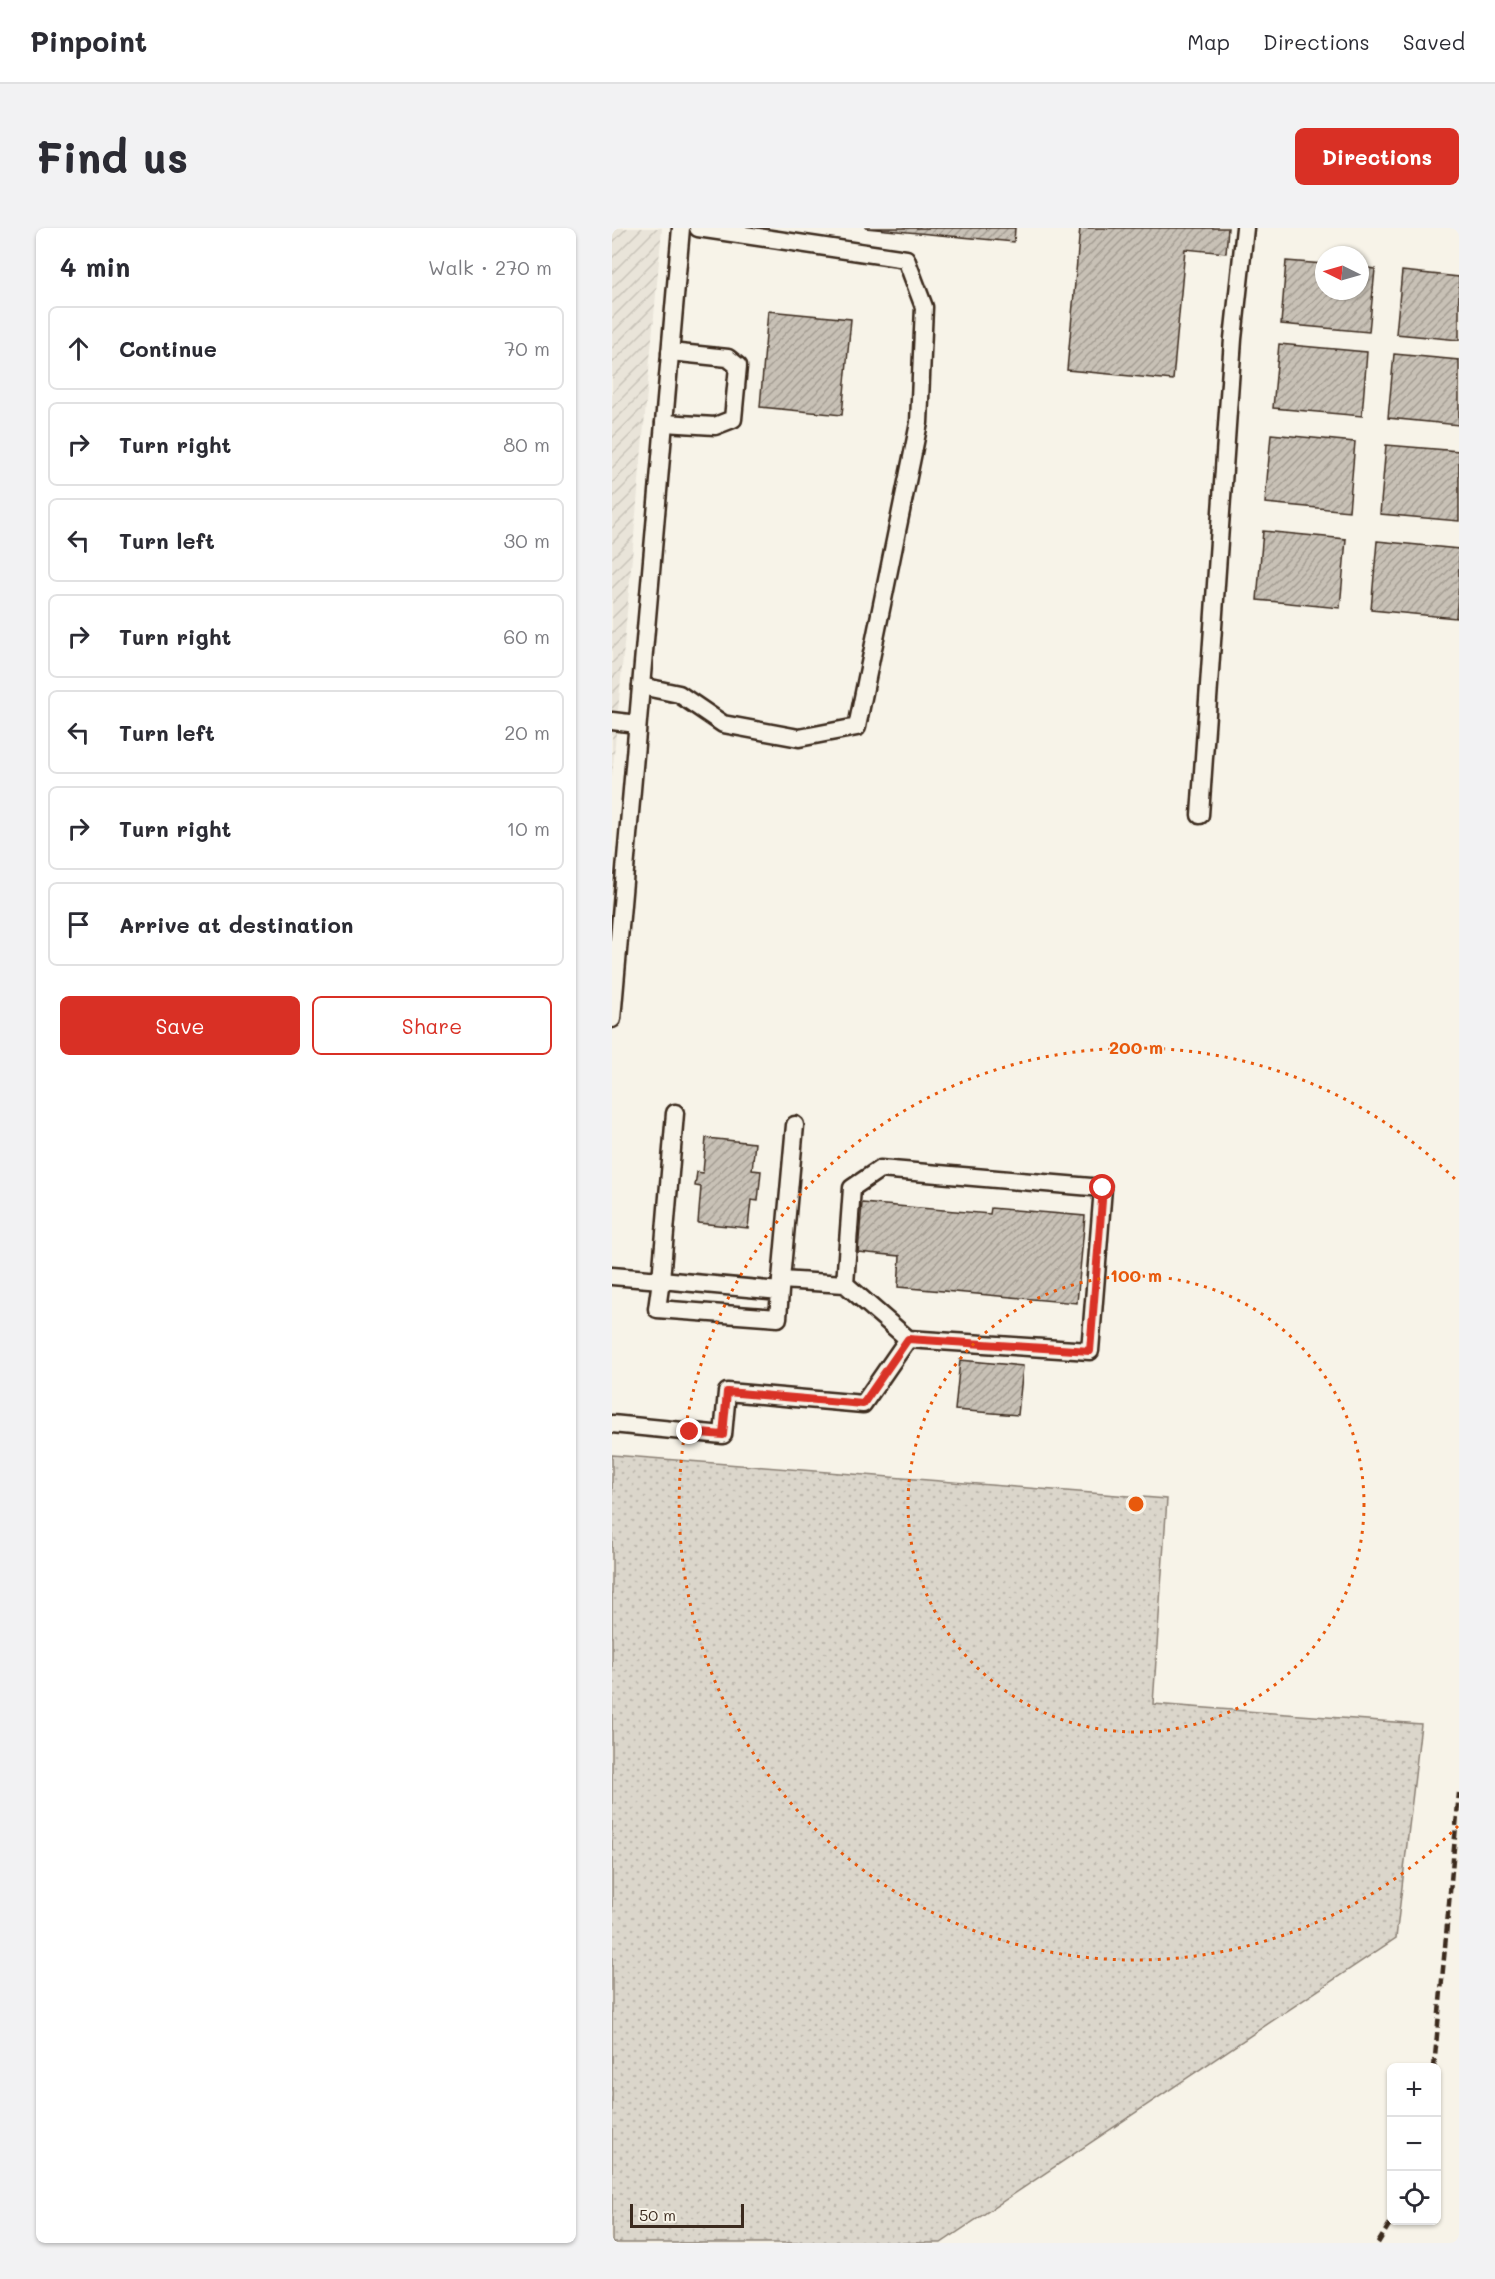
<!DOCTYPE html>
<html lang="en">
<head>
<meta charset="utf-8">
<style>
  :root { --surface:#fff; --page:#f2f2f3; --text:#2b2b33; --muted:#7c7c81; --line:#e1e1e2; --accent:#d93025 }
  body { margin:0; font-family:Mali,sans-serif; background:var(--page); color:var(--text) }
  .controls { position:absolute; right:18px; bottom:18px; display:grid; overflow:hidden; border-radius:9px; box-shadow:0 2px 4px #0004 }
  .controls button { width:54px; height:54px; display:grid; place-items:center; padding:0; border:0; border-bottom:2px solid var(--line); background:var(--surface); color:var(--text); font:30px sans-serif }
  .compass { position:absolute; left:703px; top:18px; width:54px; height:54px; border-radius:50%; background:var(--surface); box-shadow:0 2px 4px #0004; rotate:275deg }
  .scale { position:absolute; left:18px; bottom:15px; width:114px; box-sizing:border-box; padding-left:6px; border:3px solid #3b2a1e; border-top:0; font-size:16px; line-height:21px; white-space:nowrap; color:#3b2a1e; -webkit-text-stroke:4px #f7f3e8; paint-order:stroke }
  .stop { position:absolute; width:18px; height:18px; margin:-14px; border:4px solid #d93025; border-radius:50%; background:#fff }
  .stop.end { background:#d93025; border-color:#fff; box-shadow:0 2px 6px #0008 }
  .list { margin:0; padding:0; list-style:none }
  h2 { display:flex; justify-content:space-between; align-items:center; height:78px; margin:0; padding:0 24px; font-size:26px }
  h2 small { font-size:20px; font-weight:400; color:var(--muted) }
  .list li { display:grid; grid-template-columns:39px 1fr auto; gap:18px; align-items:center; box-sizing:border-box; height:84px; margin:0 12px 12px; padding:0 12px; border:2px solid var(--line); border-radius:9px }
  .list b { display:block; font-size:22px; white-space:nowrap }
  .list em { font-size:20px; font-style:normal; color:var(--muted) }
  .actions { display:flex; gap:12px; padding:18px 24px }
  .actions a { flex:1; padding:14px 0; border:2px solid var(--accent); border-radius:9px; text-align:center; font-size:21px; color:var(--accent) }
  .actions .main { background:var(--accent); color:#fff }
  .icon { flex:none; width:33px; height:33px; fill:none; stroke:currentColor; stroke-width:2; stroke-linecap:round; stroke-linejoin:round }
  .map { position:relative; flex:none; width:847px; height:2015px; overflow:hidden; border-radius:9px }
  header { display:flex; align-items:center; gap:36px; box-sizing:border-box; height:84px; padding:0 30px; background:var(--surface); border-bottom:2px solid var(--line) }
  header strong { font-size:28px }
  nav { display:flex; gap:33px; margin-inline-start:auto; font-size:21px }
  .intro { display:flex; align-items:center; justify-content:space-between; box-sizing:border-box; height:144px; padding:0 36px }
  h1 { margin:0; font-size:42px }
  .button { padding:15px 27px; border-radius:9px; background:var(--accent); color:#fff; font-size:21px; font-weight:700 }
  main { display:flex; gap:36px; padding:0 36px }
  aside { flex:1; background:var(--surface); border-radius:9px; box-shadow:0 2px 4px #0004 }
  .map>svg:first-child { display:block }
  .industrial { fill:url(#industrial-furrows) }
  .grass { fill:url(#grass-dots); stroke:#8b8074; stroke-width:1.5 }
  .building { fill:url(#building-hatch); stroke:#3b2a1e; stroke-width:1.5 }
  .lines { fill:none; stroke-linecap:round; stroke-linejoin:round }
  .minor-casing { stroke:#3b2a1e; stroke-width:21 }
  .minor { stroke:#f7f3e8; stroke-width:16 }
  .rail { stroke:#3b2a1e; stroke-width:4.5; stroke-dasharray:9 4.5; stroke-linecap:butt }
  .route { stroke:#d93025; stroke-width:8 }
  .ring { fill:none; stroke:#e8590c; stroke-width:3; stroke-dasharray:3 6 }
  .centre { fill:#e8590c; stroke:#f7f3e8; stroke-width:3 }
  .ring-label { font-size:18px; text-anchor:middle; font-weight:bold; fill:#e8590c; stroke:#f7f3e8; stroke-width:4.5; stroke-linejoin:round; paint-order:stroke }
</style>
</head>
<body>
<header>
<strong>Pinpoint</strong>
<nav><a>Map</a><a>Directions</a><a>Saved</a></nav>
</header>
<div class="intro"><h1>Find us</h1><a class="button">Directions</a></div>
<main>
<aside>
<h2>4 min<small>Walk · 270 m</small></h2>
<ul class="list">
<li><svg class="icon" aria-label="ahead" viewBox="0 0 24 24"><path d="M12 20V5M6 11l6-6 6 6"/></svg><div><b>Continue</b></div><em>70 m</em></li>
<li><svg class="icon" aria-label="right" viewBox="0 0 24 24"><path d="M7 20v-9h11M14 6l5 5-5 5"/></svg><div><b>Turn right</b></div><em>80 m</em></li>
<li><svg class="icon" aria-label="left" viewBox="0 0 24 24"><path d="M17 20v-9H6M10 6l-5 5 5 5"/></svg><div><b>Turn left</b></div><em>30 m</em></li>
<li><svg class="icon" aria-label="right" viewBox="0 0 24 24"><path d="M7 20v-9h11M14 6l5 5-5 5"/></svg><div><b>Turn right</b></div><em>60 m</em></li>
<li><svg class="icon" aria-label="left" viewBox="0 0 24 24"><path d="M17 20v-9H6M10 6l-5 5 5 5"/></svg><div><b>Turn left</b></div><em>20 m</em></li>
<li><svg class="icon" aria-label="right" viewBox="0 0 24 24"><path d="M7 20v-9h11M14 6l5 5-5 5"/></svg><div><b>Turn right</b></div><em>10 m</em></li>
<li><svg class="icon" aria-label="arrive" viewBox="0 0 24 24"><path d="M6 21V4h12l-3 4 3 4H6"/></svg><div><b>Arrive at destination</b></div></li>
</ul>
<div class="actions"><a class="main">Save</a><a>Share</a></div>
</aside>
<div class="map">
<svg width="847" height="2015" viewBox="0 0 847 2015">
  <defs>
    <pattern id="industrial-furrows" width="10" height="10" patternUnits="userSpaceOnUse" patternTransform="scale(1.5)"><rect width="10" height="10" fill="#e9e4d9"/><path d="M-1 1l2-2M0 10L10 0M9 11l2-2" fill="none" stroke="#c9c4ba"/></pattern>
    <pattern id="grass-dots" width="8" height="8" patternUnits="userSpaceOnUse" patternTransform="scale(1.5)"><rect width="8" height="8" fill="#dbd6cb"/><path d="M2 2h.1M6 6h.1" fill="none" stroke="#bdb8ae" stroke-width="1.8" stroke-linecap="round"/></pattern>
    <pattern id="building-hatch" width="6" height="6" patternUnits="userSpaceOnUse" patternTransform="scale(1.5)"><rect width="6" height="6" fill="#c8c1b6"/><path d="M-1 1l2-2M0 6l6-6M5 7l2-2" fill="none" stroke="#a49d93"/></pattern>
  </defs>
  <rect width="100%" height="100%" fill="#f7f3e8"/>
  <filter id="ink" filterUnits="userSpaceOnUse"><feTurbulence type="fractalNoise" baseFrequency=".0167" numOctaves="2"/><feDisplacementMap in="SourceGraphic" scale="12" xChannelSelector="R" yChannelSelector="G"/><feConvolveMatrix kernelMatrix="1 2 1 2 8 2 1 2 1" color-interpolation-filters="sRGB"/></filter>
  <g filter="url(#ink)">
    <path class="industrial" d="M0 0H50L0 549Z"/>
    <path class="grass" d="M0 1227 555 1271 541 1476 809 1496 784 1710 329 2015H0Z"/>
    <g class="building">
      <path d="M253 0H403L402 14Z"/>
      <path d="M468 0H616L614 25 573 21 561 152 455 142Z"/>
      <path d="M674 33 712 36V63H748V39L763 41 757 104 669 96Z"/>
      <path d="M790 43 847 49V112L784 106Z"/>
      <path d="M156 83 239 91 230 187 148 179Z"/>
      <path d="M667 116 755 124 750 188 661 180Z"/>
      <path d="M782 126 847 132V197L776 190Z"/>
      <path d="M659 206 743 214 737 283 653 275Z"/>
      <path d="M774 217 847 223V293L768 286Z"/>
      <path d="M651 303 734 311 728 380 645 372Z"/>
      <path d="M765 313 847 321V356L844 390 759 382Z"/>
      <path d="M94 910 143 915 140 942 149 943 146 973 139 972 136 1000 86 995 89 959 83 958 85 944 91 945Z"/>
      <path d="M250 975 378 986 379 980 473 988 465 1075 286 1059 288 1028 246 1024Z"/>
      <path d="M348 1132 411 1138 406 1187 343 1182Z"/>
    </g>
    <g class="lines">
      <defs>
        <g id="minor">
          <path d="M52 195 103 198 121 191 126 138 116 130 58 124"/>
          <path d="M29 458 67 466 111 496 187 510 245 499 307 195 312 79 294 31 86 0"/>
          <path d="M0 493 25 496"/>
          <path d="M588 587 621 111 633 0"/>
          <path d="M0 791 69 0"/>
          <path d="M0 1048 49 1052 63 885"/>
          <path d="M169 1052 233 1056 240 960 268 941 491 960 478 1123 296 1111 233 1056"/>
          <path d="M168 1063 166 1090 45 1081 49 1052 168 1063 183 897"/>
          <path d="M0 1196 111 1207 115 1164 251 1176 296 1111"/>
        </g>
      </defs>
      <use href="#minor" class="minor-casing"/>
      <use href="#minor" class="minor"/>
      <g class="rail">
        <path d="M822 1840 847 1565"/>
        <path d="M766 2015 780 1992"/>
      </g>
    </g>
  </g>
  <g class="lines" filter="url(#ink)">
    <path class="route" d="M78 1204 111 1207 115 1164 251 1176 296 1111 478 1123 491 960"/>
  </g>
  <g class="ring">
    <circle cx="524" cy="1276" r="228"/>
    <path d="M846 1598A456 456 0 1 1 846 954"/>
  </g>
  <circle cx="524" cy="1276" r="9" class="centre"/>
  <g class="ring-label">
    <text x="524" y="826">200 m</text>
    <text x="524" y="1054">100 m</text>
  </g>
</svg>
<div class="controls">
<button>+</button>
<button>−</button>
<button><svg class="icon" aria-label="locate" viewBox="0 0 24 24"><circle cx="12" cy="12" r="6"/><path d="M12 2v4M12 18v4M2 12h4M18 12h4"/></svg></button>
</div>
<svg class="compass" viewBox="-18 -18 36 36"><path d="M0-13l5 13h-10z" fill="#e53935"/><path d="M0 13l5-13h-10z" fill="#7c7c81"/></svg>
<div class="scale">50 m</div>
<div class="stop" style="left:491px;top:960px"></div>
<div class="stop end" style="left:78px;top:1204px"></div>
</div>
</main>
</body>
</html>
